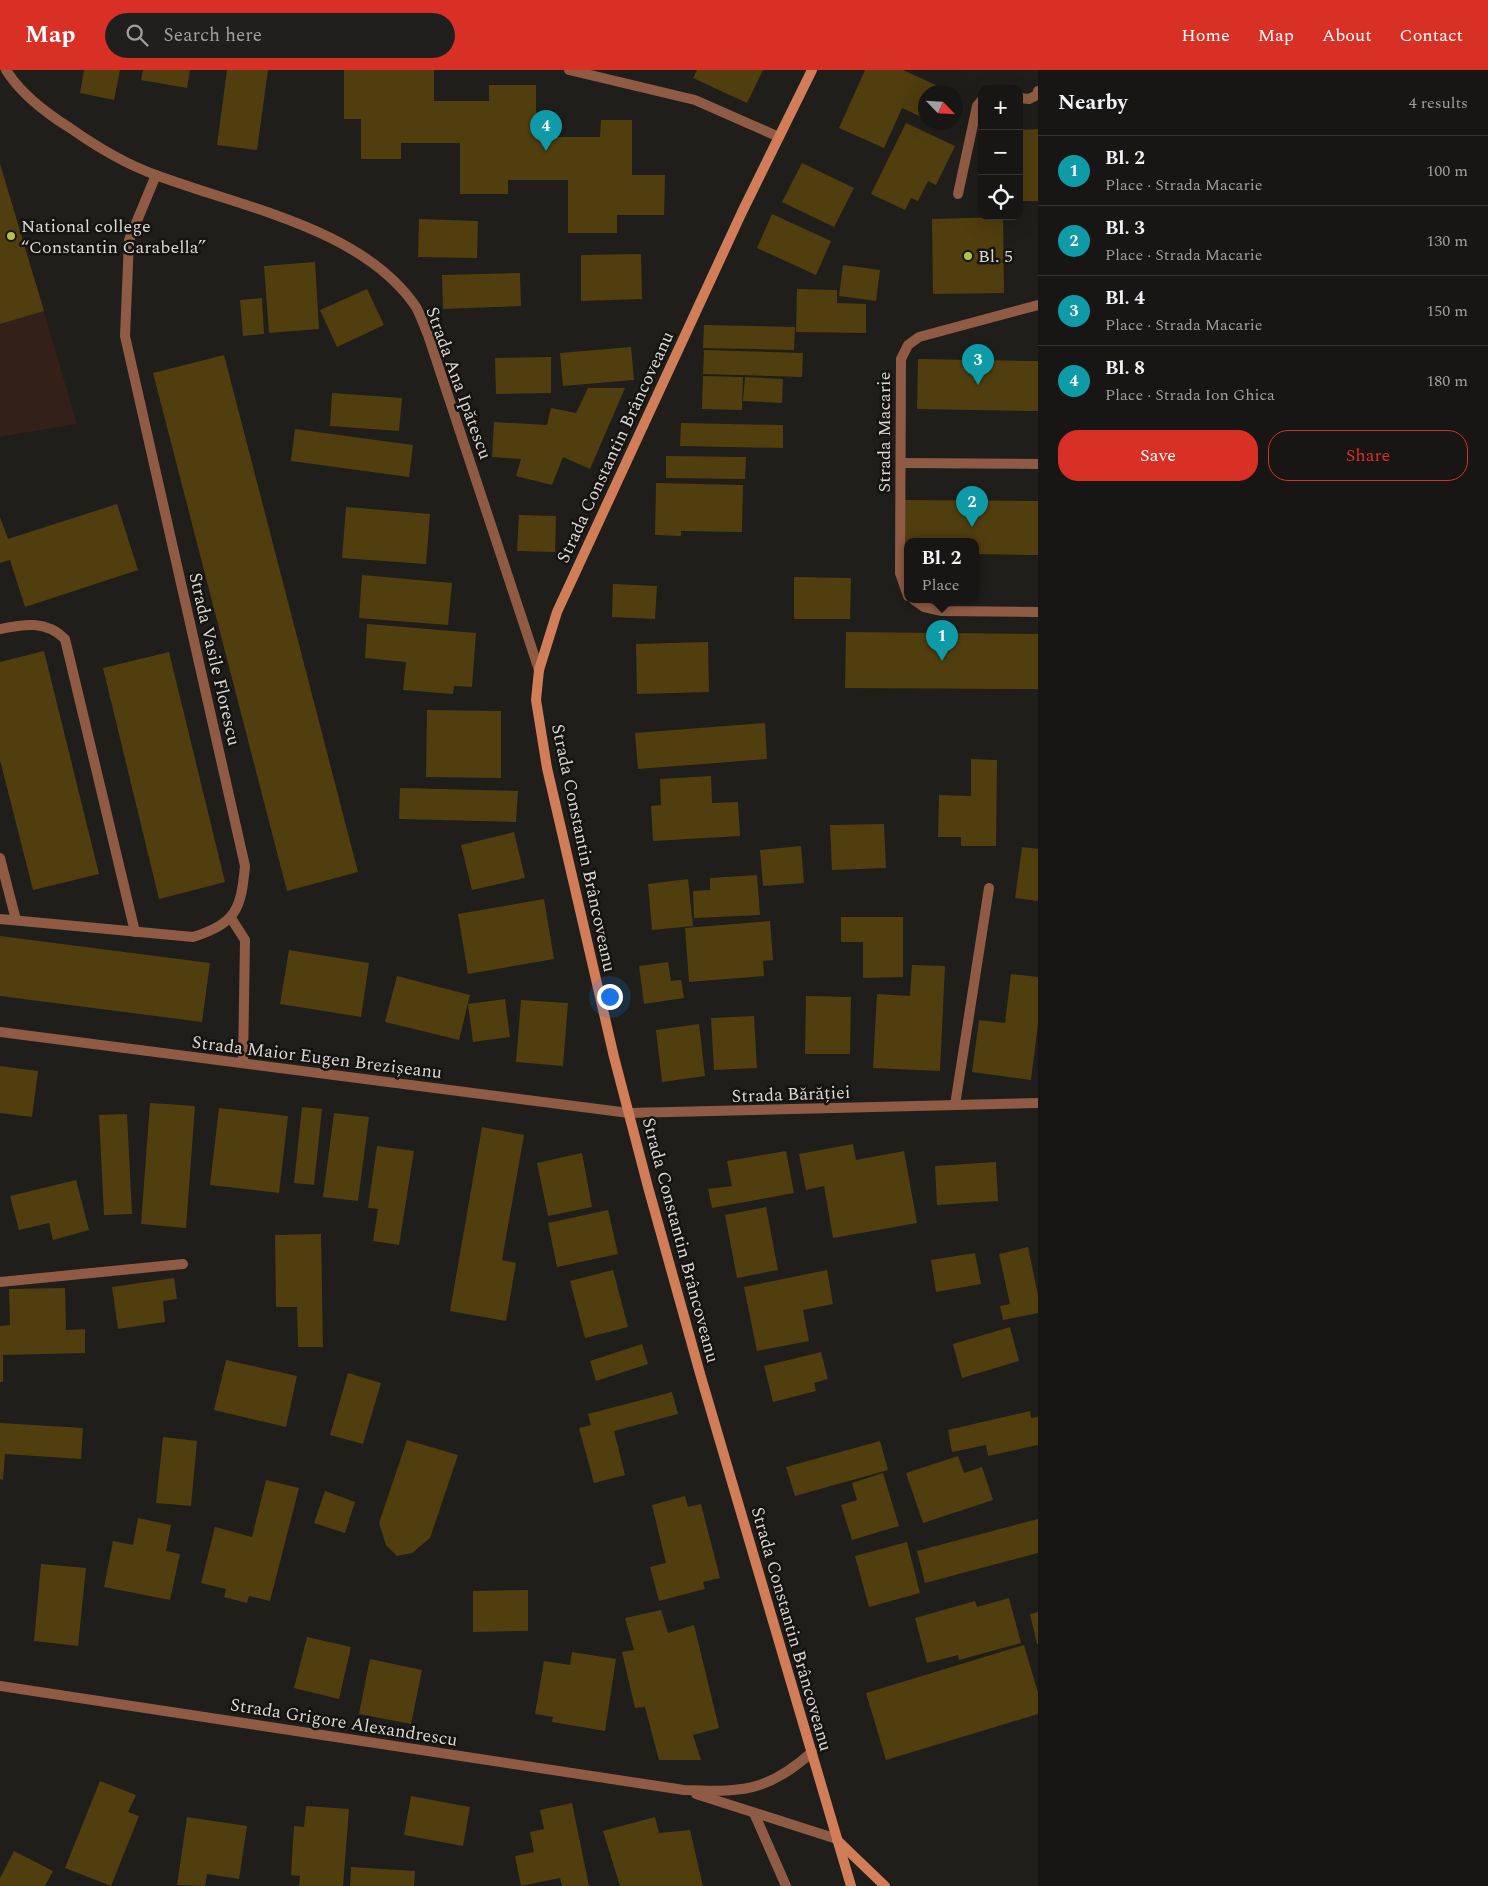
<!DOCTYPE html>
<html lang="en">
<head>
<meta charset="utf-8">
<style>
  :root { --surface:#171614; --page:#201f1d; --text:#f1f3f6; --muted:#9e9fa0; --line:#363534; --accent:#d93025 }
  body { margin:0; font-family:Spectral,serif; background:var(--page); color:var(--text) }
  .controls { position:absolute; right:15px; top:15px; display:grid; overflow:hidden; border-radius:10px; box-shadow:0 5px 20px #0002 }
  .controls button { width:45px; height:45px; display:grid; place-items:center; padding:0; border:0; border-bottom:1px solid var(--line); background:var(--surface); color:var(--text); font:25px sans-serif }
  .compass { position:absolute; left:918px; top:15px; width:45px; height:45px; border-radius:50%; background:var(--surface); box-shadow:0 5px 20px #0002; rotate:115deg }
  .you { position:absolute; left:609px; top:926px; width:18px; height:18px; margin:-12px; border:4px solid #fff; border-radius:50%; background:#1a73e8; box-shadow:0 0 0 8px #1a73e833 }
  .badge { display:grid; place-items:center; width:32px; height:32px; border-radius:50%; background:var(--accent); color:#fff; font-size:16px; font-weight:700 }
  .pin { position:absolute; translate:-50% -41px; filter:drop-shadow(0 1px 2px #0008) }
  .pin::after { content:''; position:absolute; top:26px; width:18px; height:15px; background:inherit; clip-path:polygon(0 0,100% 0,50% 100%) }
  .popup { position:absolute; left:904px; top:468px; width:75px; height:65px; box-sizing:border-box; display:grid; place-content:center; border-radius:10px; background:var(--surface); filter:drop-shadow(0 1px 4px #0005); font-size:16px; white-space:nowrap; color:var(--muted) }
  .popup b { font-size:19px; color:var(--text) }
  .popup::after { content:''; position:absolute; left:50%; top:100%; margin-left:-10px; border:10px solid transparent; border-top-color:var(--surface) }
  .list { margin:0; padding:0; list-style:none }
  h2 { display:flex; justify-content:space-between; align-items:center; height:65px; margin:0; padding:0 20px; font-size:21px }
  h2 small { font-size:16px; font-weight:400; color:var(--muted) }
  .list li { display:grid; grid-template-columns:32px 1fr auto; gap:15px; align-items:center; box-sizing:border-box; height:70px; padding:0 20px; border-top:1px solid var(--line) }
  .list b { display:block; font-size:19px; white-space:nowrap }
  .list p { margin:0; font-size:16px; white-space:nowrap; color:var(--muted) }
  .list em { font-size:16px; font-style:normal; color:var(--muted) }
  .actions { display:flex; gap:10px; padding:15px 20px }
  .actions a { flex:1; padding:11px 0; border:1px solid var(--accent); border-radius:20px; text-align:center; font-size:18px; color:var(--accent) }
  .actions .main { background:var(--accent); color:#fff }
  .icon { flex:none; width:28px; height:28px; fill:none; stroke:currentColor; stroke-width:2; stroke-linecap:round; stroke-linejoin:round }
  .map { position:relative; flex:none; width:1038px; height:1816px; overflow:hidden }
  header { display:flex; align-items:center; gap:30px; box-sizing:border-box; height:70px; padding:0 25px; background:var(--accent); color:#fff }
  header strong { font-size:24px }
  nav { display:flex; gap:28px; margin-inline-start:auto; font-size:18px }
  .search { width:350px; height:45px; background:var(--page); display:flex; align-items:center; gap:12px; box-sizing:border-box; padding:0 18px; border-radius:28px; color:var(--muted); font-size:19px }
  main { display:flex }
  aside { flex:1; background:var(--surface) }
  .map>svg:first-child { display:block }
  .education { fill:#322019 }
  .building { fill:#503e0e }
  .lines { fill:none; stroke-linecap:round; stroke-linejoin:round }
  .service { stroke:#8f5b44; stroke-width:10 }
  .minor { stroke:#8f5b44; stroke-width:10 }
  .tertiary { stroke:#8f5b44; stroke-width:10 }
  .secondary { stroke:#d17d57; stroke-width:10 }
  .poi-dot { fill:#b6c149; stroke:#161411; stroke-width:2 }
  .labels { text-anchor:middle; stroke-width:5; stroke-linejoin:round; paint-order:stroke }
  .poi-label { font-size:18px; fill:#d9d8d6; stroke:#161411; text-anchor:start }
  .street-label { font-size:18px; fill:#d9d8d6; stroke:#161411 }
</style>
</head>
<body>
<header>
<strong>Map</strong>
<div class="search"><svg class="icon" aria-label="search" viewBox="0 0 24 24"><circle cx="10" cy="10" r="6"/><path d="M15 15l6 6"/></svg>Search here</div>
<nav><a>Home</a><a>Map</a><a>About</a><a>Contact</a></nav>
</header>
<main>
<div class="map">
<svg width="1038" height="1816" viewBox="0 0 1038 1816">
  <rect width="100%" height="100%" fill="#1f1e1a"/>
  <path class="education" d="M0 92 77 354 0 367Z"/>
  <g class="building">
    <path d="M84 0H120L114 30 80 23Z"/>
    <path d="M143 0H190L187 18 141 10Z"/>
    <path d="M227 0H268L257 80 217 75Z"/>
    <path d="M344 0H434V31H489V15H536V67H600L601 50H632V105H665L664 145H617V163H568V110H508V124H460V73H401V89H361V49H344Z"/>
    <path d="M697 0H763L747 33 693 8Z"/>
    <path d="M865 0H903L947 20 945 22H926V49L902 38 884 78 839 58Z"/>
    <path d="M906 53 955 76 936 115 928 111 918 131 911 128 905 140 871 124Z"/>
    <path d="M1038 59V131H1019V60Z"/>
    <path d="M802 93 854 118 834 157 782 132Z"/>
    <path d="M0 94 44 241 0 254Z"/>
    <path d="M772 144 831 171 816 205 757 178Z"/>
    <path d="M1003 147 1004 223 933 224 932 149Z"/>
    <path d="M419 149 478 151 477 188 418 187Z"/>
    <path d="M641 184 642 229 581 231V185Z"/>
    <path d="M315 192 319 259 269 263 264 196Z"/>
    <path d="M843 195 880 200 876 231 839 226Z"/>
    <path d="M520 203 521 236 443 239 442 205Z"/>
    <path d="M367 219 384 255 337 277 320 240Z"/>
    <path d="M797 219 837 220V233L866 234V263L796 262Z"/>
    <path d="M262 228 264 264 243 266 240 230Z"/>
    <path d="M704 255 795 257 794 280 703 278Z"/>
    <path d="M631 277 634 310 563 316 560 283Z"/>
    <path d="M704 280 803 283 802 307 703 304Z"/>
    <path d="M224 285 358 802 287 821 153 303Z"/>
    <path d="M551 287V323L496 324 495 288Z"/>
    <path d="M918 289 1038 291V341L917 339Z"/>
    <path d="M703 306 743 307 742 340 702 339Z"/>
    <path d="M745 307 783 309 782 333 743 331Z"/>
    <path d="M588 318H625L590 399 563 387 552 415 516 406 521 389 492 387 494 352 547 355 551 338 576 343Z"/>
    <path d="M332 323 402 328 399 361 330 356Z"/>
    <path d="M681 353 783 355V378L680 376Z"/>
    <path d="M295 359 413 375 409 407 291 391Z"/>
    <path d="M666 386 746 387 745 409 666 408Z"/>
    <path d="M656 413 743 415 742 462 681 461V466L655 465Z"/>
    <path d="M905 430 1038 431V485L976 484V472H908V484H905Z"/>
    <path d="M117 434 138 500 25 537 10 490 0 493V447L8 469Z"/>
    <path d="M346 437 430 444 426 494 342 488Z"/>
    <path d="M519 445 556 446 555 482 517 481Z"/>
    <path d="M362 505 452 513 448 555 359 548Z"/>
    <path d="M794 507 851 508 850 549H794Z"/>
    <path d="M613 514 657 516 655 549 612 547Z"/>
    <path d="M367 554 476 563 472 617 454 616 453 624 403 620 406 592 365 588Z"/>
    <path d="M846 562 1038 564V619L845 618Z"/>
    <path d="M708 572 709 622 637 624 636 574Z"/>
    <path d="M44 581 99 804 33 820 0 690V592Z"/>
    <path d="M169 582 225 812 159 829 103 598Z"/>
    <path d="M427 640 501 641V708L426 707Z"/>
    <path d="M765 653 767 689 638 699 635 663Z"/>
    <path d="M971 689 997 690 996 776H961V767H938L939 725 971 726Z"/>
    <path d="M711 706 712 733 738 732 740 766 653 771 651 736 661 735 660 709Z"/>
    <path d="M400 718 518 721 516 752 399 749Z"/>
    <path d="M884 754 886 798 832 800 830 755Z"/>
    <path d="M514 762 525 808 472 820 461 775Z"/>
    <path d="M801 776 804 813 763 816 760 780Z"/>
    <path d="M1022 777 1038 779V831L1015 828Z"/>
    <path d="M757 805 760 845 694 848 693 821 710 820V808Z"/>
    <path d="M688 809 693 856 652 860 648 814Z"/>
    <path d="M544 829 554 889 468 904 458 844Z"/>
    <path d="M841 847H903V907L863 908V872H841Z"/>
    <path d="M770 851 773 890 763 891 764 906 689 912 685 858Z"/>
    <path d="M0 866 210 893 202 952 0 926Z"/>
    <path d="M289 880 369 893 361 947 280 934Z"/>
    <path d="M668 892 671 911 681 910 684 928 644 934 639 896Z"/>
    <path d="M912 895 945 896 940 1001 873 998 877 924 910 926Z"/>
    <path d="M1011 904 1038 907V954L1031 1010 972 1002 979 950 1005 953Z"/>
    <path d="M397 906 470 925 459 970 385 952Z"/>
    <path d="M806 926 851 927 850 984H805Z"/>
    <path d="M505 929 510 967 473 972 468 934Z"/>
    <path d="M521 930 568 933 563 996 516 992Z"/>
    <path d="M754 946 757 998 714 1000 711 948Z"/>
    <path d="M699 954 705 1006 662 1012 656 960Z"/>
    <path d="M0 996 38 1001 32 1047 0 1043Z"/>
    <path d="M150 1033 195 1036 186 1158 141 1154Z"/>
    <path d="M302 1037 322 1039 314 1115 294 1113Z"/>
    <path d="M219 1038 288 1046 279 1123 210 1115Z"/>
    <path d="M334 1043 369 1047 358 1131 323 1127Z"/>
    <path d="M127 1044 132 1144 104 1145 99 1045Z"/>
    <path d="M482 1057 524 1065 502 1190 516 1193 506 1251 450 1241Z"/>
    <path d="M853 1074 856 1090 904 1081 917 1153 833 1168 824 1116 806 1120 799 1084Z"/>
    <path d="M377 1076 414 1081 399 1175 373 1171 378 1139 368 1138Z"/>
    <path d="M786 1081 794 1123 712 1138 708 1119 732 1116 727 1091Z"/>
    <path d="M582 1083 592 1137 548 1146 537 1093Z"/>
    <path d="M996 1092 998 1131 937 1135 935 1096Z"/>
    <path d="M76 1110 89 1160 53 1170 49 1153 19 1160 10 1126Z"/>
    <path d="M766 1137 778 1200 737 1208 725 1145Z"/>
    <path d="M608 1140 618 1184 557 1197 548 1153Z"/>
    <path d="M321 1164 323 1277H298L297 1237H276L275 1165Z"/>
    <path d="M1028 1177 1038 1225V1243L1003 1250 1000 1236 1010 1234 999 1184Z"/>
    <path d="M975 1183 981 1214 936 1222 931 1190Z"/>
    <path d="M613 1200 628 1257 585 1268 570 1211Z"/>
    <path d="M827 1200 833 1234 803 1240 809 1271 757 1281 744 1217Z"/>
    <path d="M174 1208 177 1229 163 1231 165 1252 118 1259 112 1217Z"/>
    <path d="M65 1218 66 1260 85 1259V1283L3 1285V1312H0V1256L10 1255 9 1219Z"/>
    <path d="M1010 1257 1019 1291 962 1308 953 1274Z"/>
    <path d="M642 1274 648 1294 596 1311 590 1291Z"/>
    <path d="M821 1282 828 1309 814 1313 816 1321 773 1332 764 1296Z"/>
    <path d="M226 1290 297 1306 286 1357 214 1340Z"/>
    <path d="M348 1303 381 1313 363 1374 330 1365Z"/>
    <path d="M672 1322 678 1344 614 1361 625 1405 594 1413 579 1358 591 1355 588 1344Z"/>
    <path d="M1030 1341 1031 1348 1038 1347V1375L988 1386 986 1375 952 1382 948 1360Z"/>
    <path d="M0 1353 83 1358 81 1389 5 1384 3 1410 0 1409Z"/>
    <path d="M163 1367 197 1371 191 1436 156 1433Z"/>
    <path d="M407 1370 458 1385 430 1468 412 1483 397 1486 386 1475 379 1453Z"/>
    <path d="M880 1371 888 1400 795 1426 786 1397Z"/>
    <path d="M958 1386 964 1403 982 1397 993 1430 923 1453 906 1403Z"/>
    <path d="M883 1403 899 1456 852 1470 841 1435 857 1430 852 1413Z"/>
    <path d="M266 1410 299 1418 270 1531 249 1526 247 1533 224 1527 226 1519 201 1513 215 1457 252 1467Z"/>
    <path d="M325 1421 355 1432 345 1463 314 1453Z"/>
    <path d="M685 1426 688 1437 701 1434 720 1508 703 1512 705 1519 659 1531 650 1497 666 1493 652 1435Z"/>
    <path d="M138 1448 171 1455 166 1481 180 1484 170 1530 104 1517 113 1471 133 1475Z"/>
    <path d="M1038 1449V1483L925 1513 917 1481Z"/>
    <path d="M907 1472 920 1523 869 1537 855 1486Z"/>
    <path d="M41 1494 86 1498 78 1576 34 1571Z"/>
    <path d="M528 1520V1561L473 1562V1521Z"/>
    <path d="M1009 1528 1021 1573 959 1590 958 1585 927 1593 915 1548 975 1531 977 1537Z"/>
    <path d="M661 1540 668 1563 694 1555 719 1658 693 1665 701 1690H659L645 1637 635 1638 622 1582 634 1580 625 1548Z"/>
    <path d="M1038 1542V1574H1037L1030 1544Z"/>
    <path d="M307 1567 351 1577 339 1629 294 1618Z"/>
    <path d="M1024 1575 1038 1623V1644L886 1690 866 1623Z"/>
    <path d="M572 1582 616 1589 605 1661 552 1652 553 1647 535 1644 544 1591 570 1595Z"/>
    <path d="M370 1589 422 1600 411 1654 359 1644Z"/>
    <path d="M100 1711 136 1725 128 1742 139 1746 111 1816 65 1798Z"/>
    <path d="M411 1726 470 1737 463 1776 404 1765Z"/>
    <path d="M572 1733 589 1816H562L560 1808 521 1816 515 1786 534 1782 530 1762 544 1759 540 1740Z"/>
    <path d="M306 1736 349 1739 343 1816H299L300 1806 291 1805 294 1756 304 1757Z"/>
    <path d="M187 1747 247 1756 239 1809 207 1804 205 1816 177 1815Z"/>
    <path d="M655 1747 659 1763 690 1760 703 1816H620L603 1761Z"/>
    <path d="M14 1781 53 1801 45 1816H0V1808Z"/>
    <path d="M351 1797 415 1801 414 1816H350Z"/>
  </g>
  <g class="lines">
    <g class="service">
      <path d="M901 393 1038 394"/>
      <path d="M231 848 245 870 243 993"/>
      <path d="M955 1035 989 818"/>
      <path d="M754 1743 786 1816"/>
    </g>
    <g class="minor">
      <path d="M6 0C21 24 46 43 70 58 97 77 125 94 156 105 240 137 363 158 416 237 421 246 424 256 428 265L539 600"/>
      <path d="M569 0 695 30 779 67"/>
      <path d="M1019 28 1029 29 1037 25 1038 21"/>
      <path d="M958 124 977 36 982 30"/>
      <path d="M908 526 900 503 901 289 908 275 919 267 1038 235"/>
      <path d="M914 530 924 537 942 541 1038 542"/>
      <path d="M0 559C24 554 46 550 65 569L135 862"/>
      <path d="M0 788 16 850"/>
      <path d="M0 849 193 867C236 853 241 840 245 796L125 266 129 170 156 105"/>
      <path d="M629 1043 1038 1033"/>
      <path d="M0 1212 183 1194"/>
    </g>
    <g class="tertiary">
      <path d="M0 962 629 1043"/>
      <path d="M0 1616 684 1720C740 1722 767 1723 812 1682"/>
      <path d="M696 1724 837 1769"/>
    </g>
    <g class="secondary">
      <path d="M812 0 742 142 557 542 539 600 536 630 547 698 614 987 648 1117 701 1307 851 1816"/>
      <path d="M837 1770 885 1816"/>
    </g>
  </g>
  <g class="poi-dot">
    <circle cx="11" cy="166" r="5"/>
    <circle cx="968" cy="186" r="5"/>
  </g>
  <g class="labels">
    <g class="poi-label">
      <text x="21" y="162">National college<tspan x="21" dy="21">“Constantin Carabella”</tspan></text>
      <text x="978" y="192">Bl. 5</text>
    </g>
    <g class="street-label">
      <text transform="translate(459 313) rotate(70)" y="6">Strada Ana Ipătescu</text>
      <text transform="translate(884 362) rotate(-90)" y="6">Strada Macarie</text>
      <text transform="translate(615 377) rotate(-65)" y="6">Strada Constantin Brâncoveanu</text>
      <text transform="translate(215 589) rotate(77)" y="6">Strada Vasile Florescu</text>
      <text transform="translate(584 778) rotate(78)" y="6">Strada Constantin Brâncoveanu</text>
      <text transform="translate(317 987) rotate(7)" y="6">Strada Maior Eugen Brezișeanu</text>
      <text transform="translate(791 1024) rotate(-2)" y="6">Strada Bărăției</text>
      <text transform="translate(681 1170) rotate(75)" y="6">Strada Constantin Brâncoveanu</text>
      <text transform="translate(792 1559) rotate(74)" y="6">Strada Constantin Brâncoveanu</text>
      <text transform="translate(344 1652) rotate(9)" y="6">Strada Grigore Alexandrescu</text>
    </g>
  </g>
</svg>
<div class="controls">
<button>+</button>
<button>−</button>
<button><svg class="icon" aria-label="locate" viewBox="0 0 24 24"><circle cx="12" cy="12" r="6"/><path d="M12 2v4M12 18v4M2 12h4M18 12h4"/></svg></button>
</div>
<svg class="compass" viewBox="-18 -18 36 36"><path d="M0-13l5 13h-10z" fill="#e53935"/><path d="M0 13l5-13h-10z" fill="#9e9fa0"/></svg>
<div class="you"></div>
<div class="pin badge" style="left:942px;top:591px;background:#0f9aa8">1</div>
<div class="popup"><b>Bl. 2</b>Place</div>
<div class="pin badge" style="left:972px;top:457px;background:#0f9aa8">2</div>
<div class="pin badge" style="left:978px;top:315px;background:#0f9aa8">3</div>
<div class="pin badge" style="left:546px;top:81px;background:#0f9aa8">4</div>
</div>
<aside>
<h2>Nearby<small>4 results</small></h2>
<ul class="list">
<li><span class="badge" style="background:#0f9aa8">1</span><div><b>Bl. 2</b><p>Place · Strada Macarie</p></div><em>100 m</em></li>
<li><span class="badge" style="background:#0f9aa8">2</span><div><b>Bl. 3</b><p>Place · Strada Macarie</p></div><em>130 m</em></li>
<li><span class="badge" style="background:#0f9aa8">3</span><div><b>Bl. 4</b><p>Place · Strada Macarie</p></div><em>150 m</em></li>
<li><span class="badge" style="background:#0f9aa8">4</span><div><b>Bl. 8</b><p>Place · Strada Ion Ghica</p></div><em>180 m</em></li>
</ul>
<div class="actions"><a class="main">Save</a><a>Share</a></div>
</aside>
</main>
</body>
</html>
